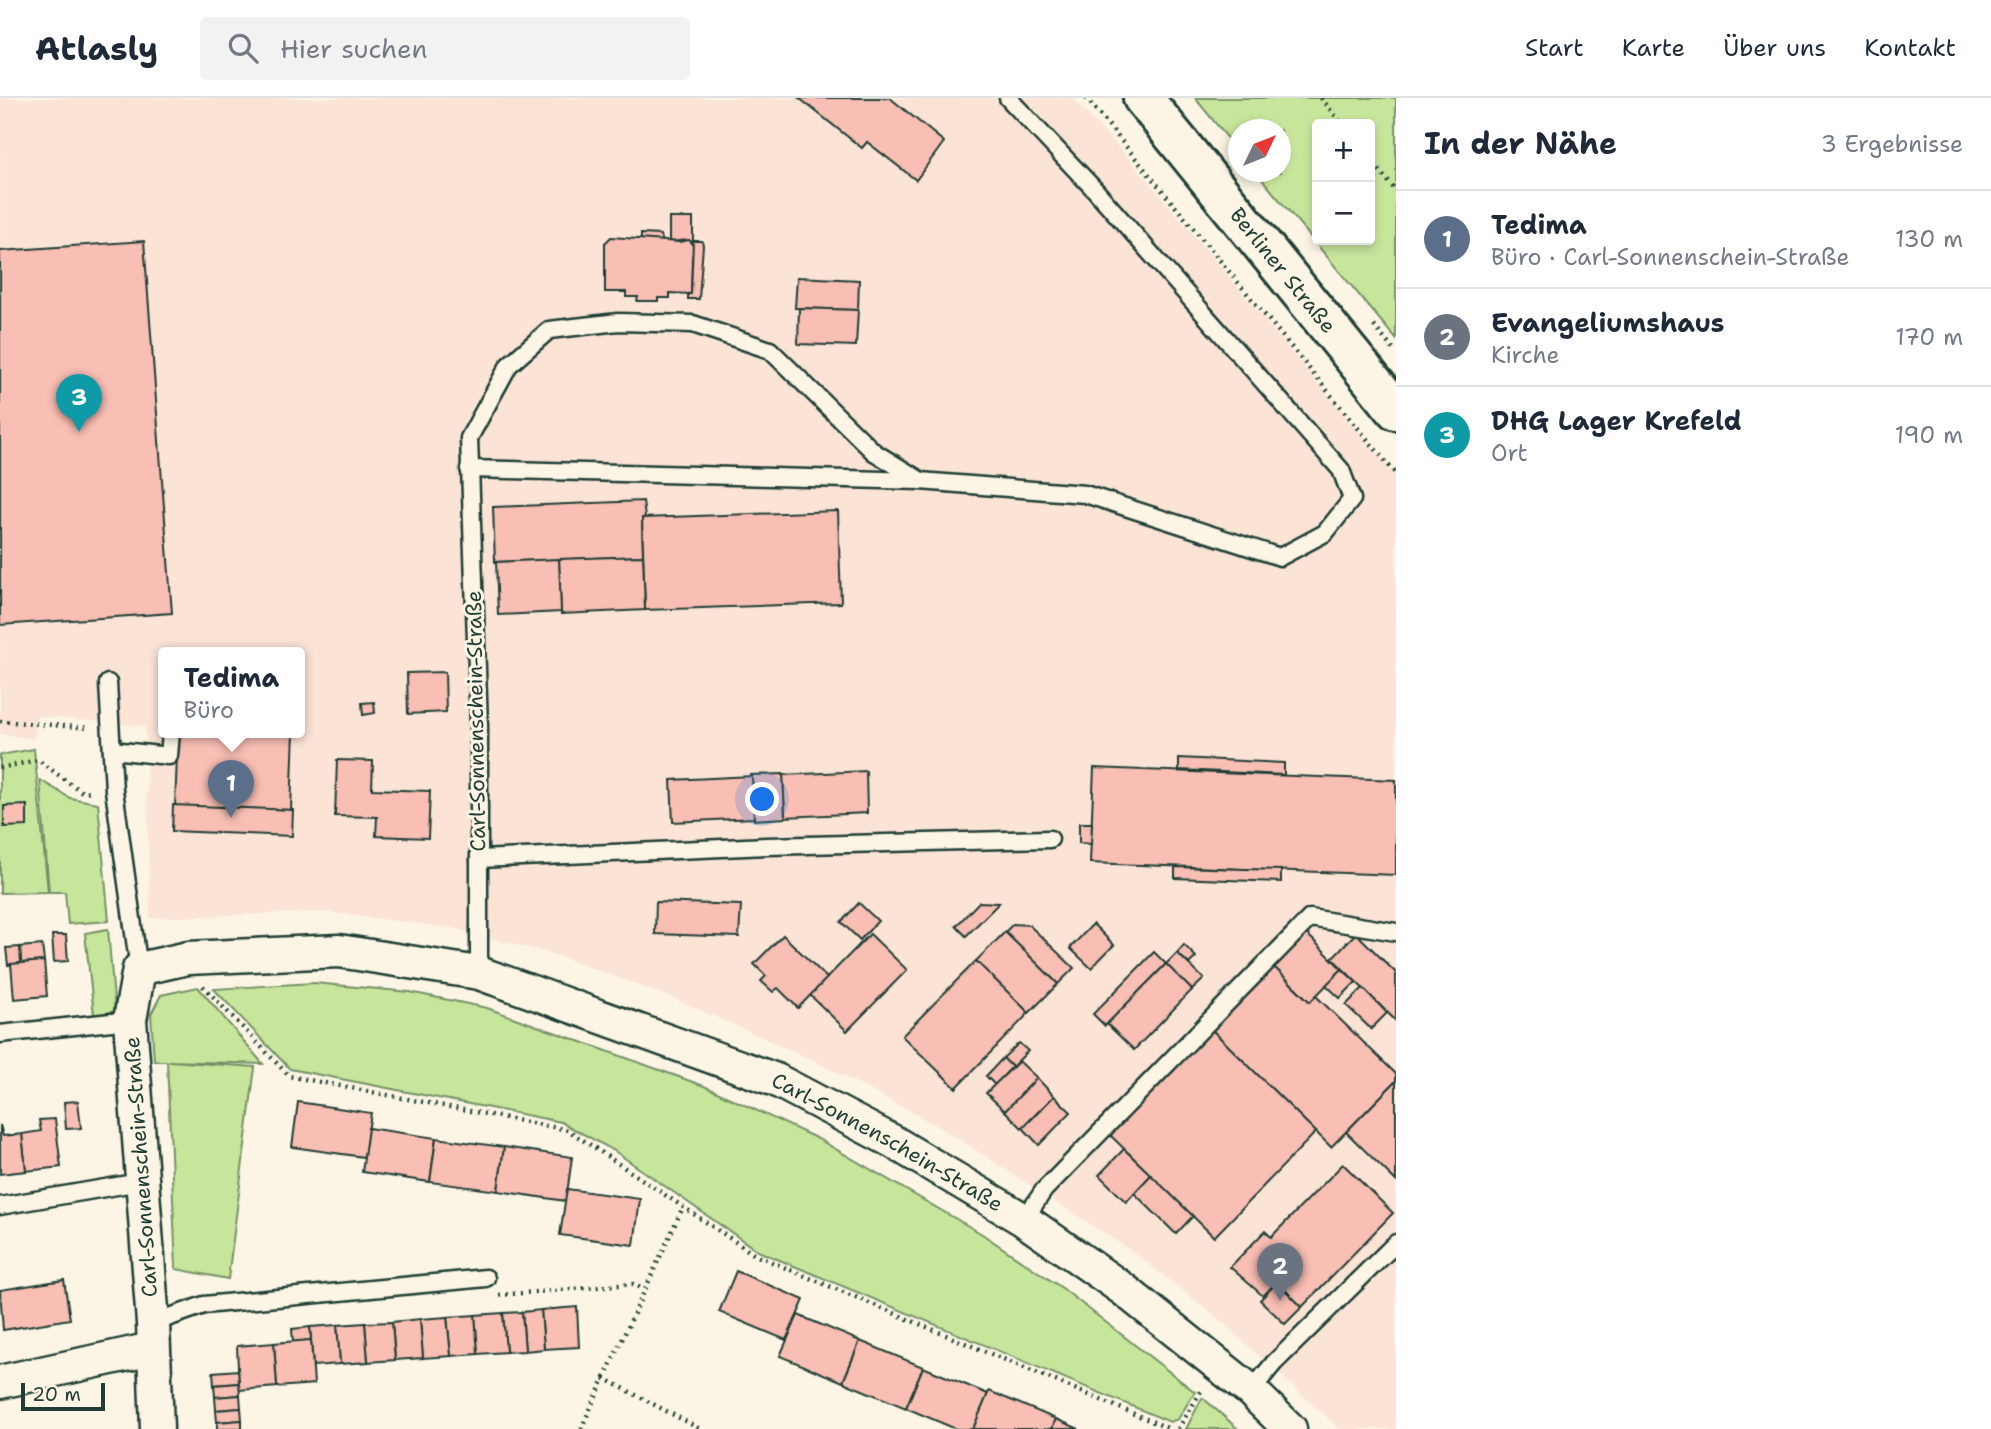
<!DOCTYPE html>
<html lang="de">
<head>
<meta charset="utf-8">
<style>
  :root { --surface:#fff; --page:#f2f2f3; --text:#1f2937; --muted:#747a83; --line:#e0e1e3; --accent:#1f3d34 }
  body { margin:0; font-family:"Shantell Sans",sans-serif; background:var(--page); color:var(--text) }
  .controls { position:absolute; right:21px; top:21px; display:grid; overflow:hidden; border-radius:7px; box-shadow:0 4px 10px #0003 }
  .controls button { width:63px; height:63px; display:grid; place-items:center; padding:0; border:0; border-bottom:2px solid var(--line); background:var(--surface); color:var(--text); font:35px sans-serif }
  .compass { position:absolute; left:1228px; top:21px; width:63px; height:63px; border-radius:50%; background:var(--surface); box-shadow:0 4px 10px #0003; rotate:47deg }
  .scale { position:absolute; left:21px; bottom:18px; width:84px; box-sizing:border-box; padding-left:7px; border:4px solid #1f3d34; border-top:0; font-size:19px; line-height:24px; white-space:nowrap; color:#1f3d34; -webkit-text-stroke:5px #fcf5e5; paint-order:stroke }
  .you { position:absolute; left:763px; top:702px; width:24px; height:24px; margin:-18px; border:5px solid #fff; border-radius:50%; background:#1a73e8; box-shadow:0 0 0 10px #1a73e833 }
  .badge { display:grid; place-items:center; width:46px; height:46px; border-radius:50%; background:var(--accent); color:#fff; font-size:23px; font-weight:700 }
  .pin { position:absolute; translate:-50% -58px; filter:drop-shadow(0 2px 4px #0008) }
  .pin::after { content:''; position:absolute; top:37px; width:24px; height:21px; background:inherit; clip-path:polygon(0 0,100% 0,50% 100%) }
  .popup { position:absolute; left:158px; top:549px; width:147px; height:91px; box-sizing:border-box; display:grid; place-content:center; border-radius:7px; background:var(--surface); filter:drop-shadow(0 2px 5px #0005); font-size:23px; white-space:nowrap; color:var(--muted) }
  .popup b { font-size:26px; color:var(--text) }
  .popup::after { content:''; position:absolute; left:50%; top:100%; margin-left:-14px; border:14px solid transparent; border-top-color:var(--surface) }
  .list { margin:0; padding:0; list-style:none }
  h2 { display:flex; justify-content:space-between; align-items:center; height:91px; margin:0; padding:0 28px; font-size:30px }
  h2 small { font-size:23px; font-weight:400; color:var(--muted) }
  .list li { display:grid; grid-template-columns:46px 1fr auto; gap:21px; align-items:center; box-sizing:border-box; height:98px; padding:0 28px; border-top:2px solid var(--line) }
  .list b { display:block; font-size:26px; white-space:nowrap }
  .list p { margin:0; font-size:23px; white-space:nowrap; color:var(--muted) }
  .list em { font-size:23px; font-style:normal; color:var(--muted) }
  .icon { flex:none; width:38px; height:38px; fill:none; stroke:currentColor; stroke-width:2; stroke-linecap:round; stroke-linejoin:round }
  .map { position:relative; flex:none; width:1396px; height:1331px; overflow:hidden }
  header { display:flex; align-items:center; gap:42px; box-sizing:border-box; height:98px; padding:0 35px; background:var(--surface); border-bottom:2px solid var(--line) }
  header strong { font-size:33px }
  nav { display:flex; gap:38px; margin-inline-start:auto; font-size:24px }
  .search { width:490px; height:63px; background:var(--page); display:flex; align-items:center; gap:18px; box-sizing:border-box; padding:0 24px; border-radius:7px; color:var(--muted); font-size:26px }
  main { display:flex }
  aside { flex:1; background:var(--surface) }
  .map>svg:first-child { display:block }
  .built { fill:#fbe4d6; fill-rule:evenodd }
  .green { fill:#c8e59c; stroke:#749168; stroke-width:2; fill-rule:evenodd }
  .building { fill:#f9beb4; stroke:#1f3d34; stroke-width:2 }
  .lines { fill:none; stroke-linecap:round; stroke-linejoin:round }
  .lane-casing { stroke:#1f3d34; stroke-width:21 }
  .street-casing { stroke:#1f3d34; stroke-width:37 }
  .primary-casing { stroke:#1f3d34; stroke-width:44 }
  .path { stroke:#1f3d34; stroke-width:4.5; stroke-dasharray:2 5; stroke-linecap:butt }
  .lane { stroke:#fcf5e5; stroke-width:16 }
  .street { stroke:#fcf5e5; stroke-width:32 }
  .primary { stroke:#fcf5e5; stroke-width:38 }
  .labels { text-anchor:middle; stroke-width:6; stroke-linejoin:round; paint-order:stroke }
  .street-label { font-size:21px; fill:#1f3d34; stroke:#fcf5e5 }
</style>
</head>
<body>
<header>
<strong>Atlasly</strong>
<div class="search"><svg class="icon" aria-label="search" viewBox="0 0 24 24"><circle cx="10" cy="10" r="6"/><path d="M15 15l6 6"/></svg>Hier suchen</div>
<nav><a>Start</a><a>Karte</a><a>Über uns</a><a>Kontakt</a></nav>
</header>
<main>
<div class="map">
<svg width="1396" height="1331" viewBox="0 0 1396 1331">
  <rect width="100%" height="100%" fill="#fcf5e5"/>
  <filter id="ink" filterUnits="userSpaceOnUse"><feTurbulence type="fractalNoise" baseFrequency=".0143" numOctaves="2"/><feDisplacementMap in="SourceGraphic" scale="14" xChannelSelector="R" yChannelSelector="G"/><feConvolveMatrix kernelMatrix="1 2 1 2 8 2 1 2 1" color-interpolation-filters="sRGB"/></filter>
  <g filter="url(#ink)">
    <path class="built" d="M0 0H1072L1130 61 1396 378V1331H1340L1213 1216 1133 1154 943 1031 815 963 675 901 559 858 452 830 325 814 150 820 145 628 37 618 34 641 0 636ZM163 554H299V634H163Z"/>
    <g class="green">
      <path d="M1195 0H1396V241L1256 74H1280V32H1238V53ZM1317 26H1370V142H1317Z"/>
      <path d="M34 651 48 794 0 795V657Z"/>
      <path d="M40 682 70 700 98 705 109 823 68 826 65 794H49Z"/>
      <path d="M108 831 115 914 94 917 85 835Z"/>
      <path d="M314 885 410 894 487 910 704 988 818 1041 982 1136 1062 1190 1195 1294 1178 1321 1170 1324 758 1153 613 1052 561 1024 290 971 214 891Z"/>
      <path d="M198 889 263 966 169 963 255 969 228 1181 176 1171 167 963H154L151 916 161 897Z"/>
      <path d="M1202 1300H1203L1238 1331H1186Z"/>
    </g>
    <g class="building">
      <path d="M799 0H890L944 44 916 82 867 44 862 50Z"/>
      <path d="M669 120H693V145L689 142 669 144Z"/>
      <path d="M641 136 660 137 663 144 641 143Z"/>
      <path d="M611 139 679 144 689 142 695 148 692 159 691 196 670 195V200H658V203H637L638 199H626V194H605V145Z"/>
      <path d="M144 143 172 515 0 527V153Z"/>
      <path d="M693 143H702L703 147 699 201H688V196H691Z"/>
      <path d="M797 179 859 182 858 212 795 210Z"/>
      <path d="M799 210 858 212 856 248 798 246Z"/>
      <path d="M643 403 645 420H642L643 458 495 464 493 409Z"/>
      <path d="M838 413 841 505 645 512 642 420Z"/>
      <path d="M643 458 645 512 561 516 559 461Z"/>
      <path d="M559 461 561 514 498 517 496 464Z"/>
      <path d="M445 574 446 614 408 616 407 575Z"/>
      <path d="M374 604 375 615 363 617 362 605Z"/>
      <path d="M178 634H294L291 712 175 708Z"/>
      <path d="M1179 660 1284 665V677L1179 672Z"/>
      <path d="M337 662 373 663 372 691 430 693 428 740 376 738 377 719 335 718Z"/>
      <path d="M1094 670 1396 682V777L1090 765Z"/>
      <path d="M866 673 867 715 785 719 783 677Z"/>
      <path d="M783 676 785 720 754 722 751 677Z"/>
      <path d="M752 678 754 720 673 724 671 682Z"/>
      <path d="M27 707V728L4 729V708Z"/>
      <path d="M173 707 293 712 292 738 172 733Z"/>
      <path d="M1079 725H1092L1091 746 1079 745Z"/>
      <path d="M1175 769 1281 772V784L1175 780Z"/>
      <path d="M656 804 741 807 739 839 655 836Z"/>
      <path d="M979 804 999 805 966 838 956 828Z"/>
      <path d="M859 805 878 823 860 842 841 824Z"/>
      <path d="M1013 826 1029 827 1074 870 1058 886 1005 834Z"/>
      <path d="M1093 826 1114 847 1091 870 1070 850Z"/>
      <path d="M1005 834 1058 886 1029 915 976 863Z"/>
      <path d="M1306 835 1342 871 1310 904 1273 868Z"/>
      <path d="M1356 835 1396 875V923L1332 860Z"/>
      <path d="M870 836 907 872 847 933 810 897Z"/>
      <path d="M52 837H66L68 863 54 864Z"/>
      <path d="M783 837 827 880 798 910 778 890 773 894 761 883 766 878 754 866Z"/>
      <path d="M42 847 44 863 21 865 20 849Z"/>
      <path d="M1184 847 1196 859 1189 866 1177 855Z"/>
      <path d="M20 849 21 865 8 867 6 850Z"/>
      <path d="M1154 854 1166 866 1105 928 1093 916Z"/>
      <path d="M1177 855 1204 881 1192 892 1166 866Z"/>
      <path d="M44 863 47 898 14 901 11 866Z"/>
      <path d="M976 863 1029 915 956 990 902 938Z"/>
      <path d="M1166 866 1192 892 1134 952 1107 926Z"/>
      <path d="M1273 868 1310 904 1316 898 1396 976V983L1331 1049 1209 929Z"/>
      <path d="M1342 871 1356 884 1340 900 1326 887Z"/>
      <path d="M1363 890 1387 915 1371 931 1346 907Z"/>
      <path d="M1209 929 1316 1034 1214 1139 1106 1033Z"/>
      <path d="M1019 945 1028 953 1012 969 1003 960Z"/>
      <path d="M1003 960 1012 969 995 987 986 978Z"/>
      <path d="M1019 963 1037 980 1005 1013 986 995Z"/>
      <path d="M1037 980 1054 998 1022 1030 1005 1013Z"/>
      <path d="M1396 983V1083L1346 1034Z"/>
      <path d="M1054 998 1071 1014 1039 1047 1023 1030Z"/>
      <path d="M78 1003 81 1030 66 1031 64 1004Z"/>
      <path d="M298 1004 371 1015 364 1059 292 1049Z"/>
      <path d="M55 1021 61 1069 26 1073 22 1036 41 1033 39 1022Z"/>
      <path d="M0 1027 3 1038 22 1036 26 1073 0 1076Z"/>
      <path d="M368 1030 436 1040 430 1084 362 1074Z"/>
      <path d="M436 1040 504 1049 498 1093 430 1084Z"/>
      <path d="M504 1049 572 1059 566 1103 498 1093Z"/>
      <path d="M1124 1051 1151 1077 1126 1104 1099 1077Z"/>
      <path d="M1343 1066 1393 1115 1302 1209 1277 1184 1263 1198 1230 1169 1265 1133 1271 1139Z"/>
      <path d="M1151 1077 1193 1118 1176 1136 1134 1095Z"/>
      <path d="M567 1091 640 1101 634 1147 560 1137Z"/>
      <path d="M736 1173 804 1202 786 1242 719 1214Z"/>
      <path d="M64 1182 70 1221 3 1232 0 1192Z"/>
      <path d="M1277 1184 1302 1209 1285 1226 1260 1202Z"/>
      <path d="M577 1209 579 1249 544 1251 541 1212Z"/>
      <path d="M541 1212 544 1251 525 1253 522 1214Z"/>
      <path d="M522 1214 525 1253 506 1254 503 1215Z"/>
      <path d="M503 1215 506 1254 478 1256 475 1217Z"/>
      <path d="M475 1217 478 1256 451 1258 447 1219Z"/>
      <path d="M798 1217 860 1243 843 1284 780 1258Z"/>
      <path d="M447 1219 451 1258 423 1260 420 1221Z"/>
      <path d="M420 1221 423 1260 395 1262 392 1224Z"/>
      <path d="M392 1224 395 1262 368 1264 365 1225Z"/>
      <path d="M365 1225 368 1264 340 1266 337 1227Z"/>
      <path d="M337 1227 340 1266 313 1268 310 1229Z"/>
      <path d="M310 1229 311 1242 293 1244 292 1231Z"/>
      <path d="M311 1242 314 1286 277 1289 274 1245Z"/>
      <path d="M860 1243 923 1269 906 1310 843 1284Z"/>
      <path d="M274 1245 277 1289 239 1292 237 1248Z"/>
      <path d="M923 1269 988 1296 973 1331H956L906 1310Z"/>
      <path d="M238 1272 239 1285 214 1287 213 1274Z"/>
      <path d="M239 1285 240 1297 215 1299 214 1287Z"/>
      <path d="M989 1293 1056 1321 1052 1331H973Z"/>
      <path d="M240 1297 241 1310 216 1312 215 1299Z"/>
      <path d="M241 1310 242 1322 217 1324 216 1312Z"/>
      <path d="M1056 1321 1079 1331H1052Z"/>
      <path d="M242 1322V1331H217V1324Z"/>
    </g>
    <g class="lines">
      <defs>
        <g id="lane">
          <path d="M469 371 920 383 1085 396 1280 459 1325 435 1352 401 1341 372 1096 93 1008 0"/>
          <path d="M108 585 114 692 139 871"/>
          <path d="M112 652 169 658 171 634"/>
          <path d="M479 761 767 748 1050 741"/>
          <path d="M479 875V628L469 340 509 267 549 232 618 224 693 226 770 252 874 354 918 381"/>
          <path d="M0 936 130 922"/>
          <path d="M0 1108 140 1084"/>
          <path d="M1024 1122 1044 1092 1310 820 1396 834"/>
          <path d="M153 1225 204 1207 486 1180"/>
          <path d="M1251 1293 1274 1265 1396 1145"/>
        </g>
        <g id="street">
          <path d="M0 1284 152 1251"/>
          <path id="s1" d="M157 1331 153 1225 130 922 139 871 188 860 339 853 479 875 776 982 892 1043 1024 1122 1123 1191 1251 1293 1290 1331"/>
        </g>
        <g id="primary">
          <path id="s2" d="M1143 0 1396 312"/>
        </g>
      </defs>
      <use href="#lane" class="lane-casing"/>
      <use href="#street" class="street-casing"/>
      <use href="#primary" class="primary-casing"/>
      <g class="path">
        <path d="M1086 0 1396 376"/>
        <path d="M1321 0 1342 26"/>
        <path d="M1370 61 1396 93"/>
        <path d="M1374 228 1396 255"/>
        <path d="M0 623 90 630"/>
        <path d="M0 670 38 662 82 694 93 693"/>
        <path d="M203 888 289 978 568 1032 755 1157 1170 1331"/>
        <path d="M499 1197 633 1186 644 1191"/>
        <path d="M604 1280 700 1331"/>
        <path d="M581 1331 683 1109"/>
        <path d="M1178 1331 1203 1290"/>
      </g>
      <use href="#lane" class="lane"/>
      <use href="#street" class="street"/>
      <use href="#primary" class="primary"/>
    </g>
  </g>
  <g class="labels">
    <g class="street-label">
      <text dy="7" stroke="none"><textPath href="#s2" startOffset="222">Berliner Straße</textPath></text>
      <text transform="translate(476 623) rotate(-91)" y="7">Carl-Sonnenschein-Straße</text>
      <text dy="7" stroke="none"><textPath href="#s1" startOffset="1248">Carl-Sonnenschein-Straße</textPath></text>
      <text transform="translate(141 1069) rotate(-94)" y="7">Carl-Sonnenschein-Straße</text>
    </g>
  </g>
</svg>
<div class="controls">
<button>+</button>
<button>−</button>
</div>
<svg class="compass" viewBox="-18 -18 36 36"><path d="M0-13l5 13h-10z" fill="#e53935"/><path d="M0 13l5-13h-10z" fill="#747a83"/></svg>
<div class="scale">20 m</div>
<div class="you"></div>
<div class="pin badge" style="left:231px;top:720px;background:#5c6f8a">1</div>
<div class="popup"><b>Tedima</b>Büro</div>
<div class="pin badge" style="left:1280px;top:1203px;background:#6b7280">2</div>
<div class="pin badge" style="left:79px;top:334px;background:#0f9aa8">3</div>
</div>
<aside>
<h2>In der Nähe<small>3 Ergebnisse</small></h2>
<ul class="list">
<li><span class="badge" style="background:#5c6f8a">1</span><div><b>Tedima</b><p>Büro · Carl-Sonnenschein-Straße</p></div><em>130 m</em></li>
<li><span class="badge" style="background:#6b7280">2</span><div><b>Evangeliumshaus</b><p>Kirche</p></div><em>170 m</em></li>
<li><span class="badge" style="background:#0f9aa8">3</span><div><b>DHG Lager Krefeld</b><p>Ort</p></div><em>190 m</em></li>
</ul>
</aside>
</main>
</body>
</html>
